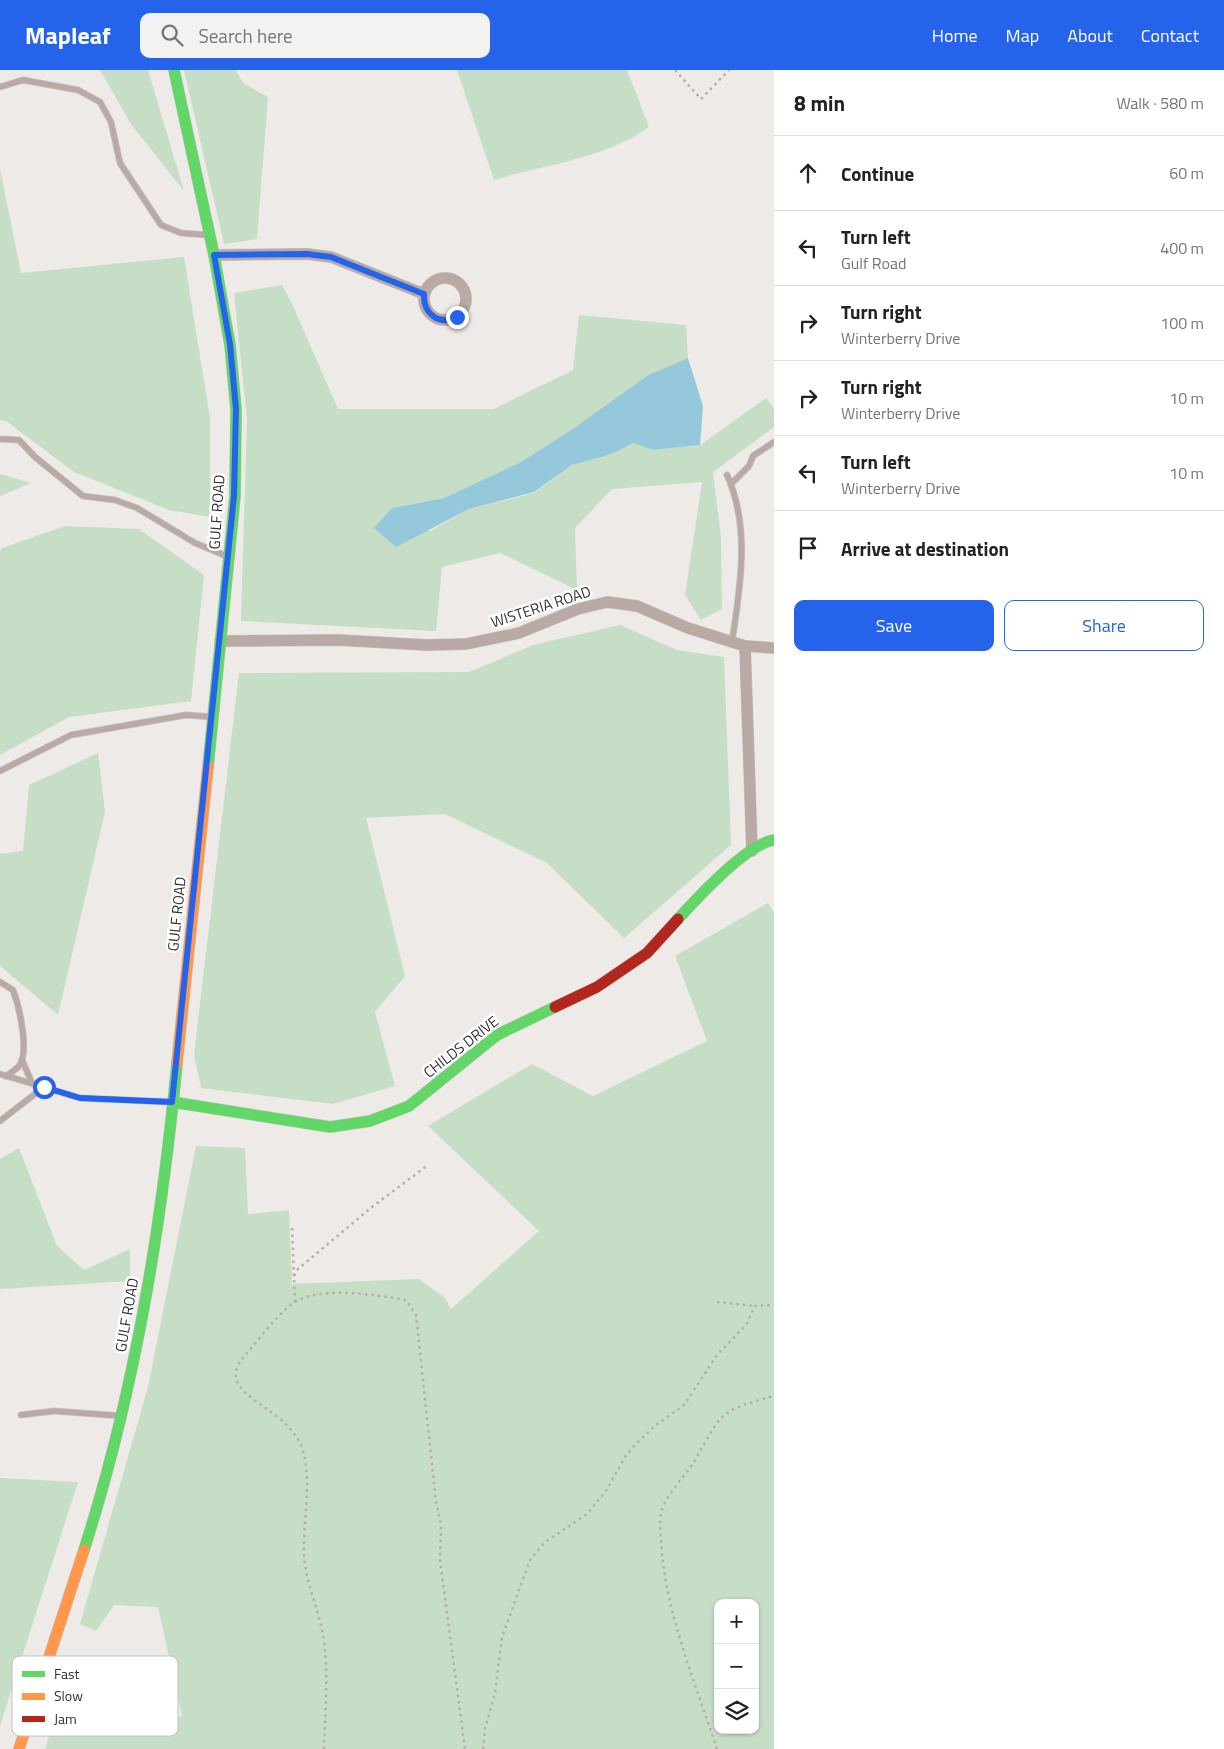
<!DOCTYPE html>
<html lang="en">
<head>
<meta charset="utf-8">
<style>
  :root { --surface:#fff; --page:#f2f2f2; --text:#222; --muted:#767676; --line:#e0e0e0; --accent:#2563eb }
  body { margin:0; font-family:"Titillium Web",sans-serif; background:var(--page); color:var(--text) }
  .controls { position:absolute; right:15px; bottom:15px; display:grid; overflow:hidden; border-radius:10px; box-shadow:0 1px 4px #0004 }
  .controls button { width:45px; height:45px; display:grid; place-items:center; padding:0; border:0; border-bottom:1px solid var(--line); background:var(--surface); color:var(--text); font:25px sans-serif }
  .stop { position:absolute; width:15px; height:15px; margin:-11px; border:4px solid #2563eb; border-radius:50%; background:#fff }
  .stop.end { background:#2563eb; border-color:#fff; box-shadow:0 1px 5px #0008 }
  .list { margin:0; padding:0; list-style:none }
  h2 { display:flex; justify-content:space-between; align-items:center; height:65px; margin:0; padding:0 20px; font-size:21px }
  h2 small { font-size:16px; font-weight:400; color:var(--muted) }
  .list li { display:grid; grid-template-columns:32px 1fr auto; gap:15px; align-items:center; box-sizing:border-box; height:75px; padding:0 20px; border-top:1px solid var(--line) }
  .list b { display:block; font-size:19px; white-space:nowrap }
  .list p { margin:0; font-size:16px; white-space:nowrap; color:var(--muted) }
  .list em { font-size:16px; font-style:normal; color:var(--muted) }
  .actions { display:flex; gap:10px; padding:15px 20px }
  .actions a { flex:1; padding:11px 0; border:1px solid var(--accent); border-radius:10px; text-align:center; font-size:18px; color:var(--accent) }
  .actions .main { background:var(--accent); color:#fff }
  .icon { flex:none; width:28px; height:28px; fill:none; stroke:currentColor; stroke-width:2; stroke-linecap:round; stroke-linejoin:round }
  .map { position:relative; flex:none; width:774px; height:1679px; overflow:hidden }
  header { display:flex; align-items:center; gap:30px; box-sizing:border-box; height:70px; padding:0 25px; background:var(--accent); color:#fff }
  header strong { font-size:24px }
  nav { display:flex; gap:28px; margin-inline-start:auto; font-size:18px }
  .search { width:350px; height:45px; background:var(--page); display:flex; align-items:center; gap:12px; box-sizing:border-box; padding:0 18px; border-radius:10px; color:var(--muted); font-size:19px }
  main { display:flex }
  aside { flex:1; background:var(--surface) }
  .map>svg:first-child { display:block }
  .green { fill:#c6dec6; fill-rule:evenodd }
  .water { fill:#96c8db }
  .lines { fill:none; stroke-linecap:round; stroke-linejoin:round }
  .lane-casing { stroke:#c7c5c4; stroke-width:7 }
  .street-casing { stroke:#c7c5c4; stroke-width:12 }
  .fast-casing { stroke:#c7c5c4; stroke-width:12 }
  .slow-casing { stroke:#c7c5c4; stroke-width:12 }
  .jam-casing { stroke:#c7c5c4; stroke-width:12 }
  .path { stroke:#b7aeac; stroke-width:2.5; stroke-dasharray:2.5 4; stroke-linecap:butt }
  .lane { stroke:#b9aaa5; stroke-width:5.5 }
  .street { stroke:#b9aaa5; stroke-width:11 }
  .fast { stroke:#63d668; stroke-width:11 }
  .slow { stroke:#ff974d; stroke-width:11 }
  .jam { stroke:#b3261e; stroke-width:11 }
  .route { stroke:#2563eb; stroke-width:6 }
  .labels { text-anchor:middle; stroke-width:5; stroke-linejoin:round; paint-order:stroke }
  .street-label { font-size:15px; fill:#333230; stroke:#fff }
  .key { fill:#fff; stroke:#c2c2c1; stroke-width:1 }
  .key-label { font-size:14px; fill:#333230 }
</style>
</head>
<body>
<header>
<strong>Mapleaf</strong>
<div class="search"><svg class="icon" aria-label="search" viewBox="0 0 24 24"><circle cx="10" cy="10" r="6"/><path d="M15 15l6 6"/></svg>Search here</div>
<nav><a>Home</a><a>Map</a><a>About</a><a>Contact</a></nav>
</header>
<main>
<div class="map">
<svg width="774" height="1679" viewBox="0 0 774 1679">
  <rect width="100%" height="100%" fill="#edeae8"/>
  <g class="green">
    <path d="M100 0H148L184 121 131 54Z"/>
    <path d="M184 0H236L243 13 268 27 257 169 224 174Z"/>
    <path d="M457 0H627L649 57C604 89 546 94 494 110Z"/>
    <path d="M0 99 21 203 184 187 210 348V447L169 440 74 402 6 351 0 350Z"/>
    <path d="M282 215 293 236 338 339H494L573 300 579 245 686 255 688 288 648 305 574 358 521 392 444 428 392 438 430 461 469 439 534 423 572 395 612 384 635 373 653 380 700 375 766 328 774 339V357L713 402 721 468 722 539 701 550 685 525 702 412 612 419 575 458 577 520 500 483 442 497 436 561 241 551 247 349 234 223Z"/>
    <path d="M0 404 31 413 0 426Z"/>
    <path d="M65 456 139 459 204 505 191 631 69 647 0 685V481L2 478Z"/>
    <path d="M620 555 677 580 724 587 731 775 624 868 547 793 445 744 366 748 405 906 375 942 395 1016 333 1034 201 1018 194 985 239 603 469 602 533 575Z"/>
    <path d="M98 683 105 742 58 945 0 896V784L23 781 29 715Z"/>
    <path d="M768 833 774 843V1679H45L59 1633 156 1662 182 1645 158 1537 114 1535 96 1561 80 1554 148 1317 196 1076 245 1078 248 1144 289 1140 292 1214 419 1209 445 1228 451 1239 539 1161 428 1056 532 994 593 1026 707 971 675 886ZM718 1533H755V1660H718Z"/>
    <path d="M19 1078 57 1176 84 1200 130 1179V1211L0 1219V1089Z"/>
    <path d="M0 1408 78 1412 0 1656Z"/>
  </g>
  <path class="water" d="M688 288 703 336 700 375 653 380 634 373 612 384 572 395 534 422 469 439 396 477 374 458 392 438 444 428 521 392 574 358 648 305Z"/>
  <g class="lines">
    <defs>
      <g id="lane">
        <path d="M0 17 23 10 78 20 100 32 111 52 120 93 161 155 181 163 208 165"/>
        <path d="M0 369 19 370 35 387 83 426 115 430 137 438 195 473 229 487"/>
        <path d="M727 405C751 458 740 517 732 572"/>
        <path d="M731 414 749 396 753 386 774 372"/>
        <path d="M0 701 71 665 186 645 213 647"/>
        <path d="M0 912 13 920C19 936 30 982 19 996 16 1000 10 1003 6 1006"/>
        <path d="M22 990 32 1013"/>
        <path d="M0 1004 80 1028 170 1032"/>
        <path d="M0 1051 44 1017"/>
        <path d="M21 1345 54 1341 122 1346"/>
      </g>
      <g id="street">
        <path d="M214 185 307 184 331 187 424 224"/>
        <circle cx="445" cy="229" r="21"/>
        <path d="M220 571 338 570 427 575 466 574 519 563 578 539 607 532 637 536 688 558 745 576 774 578"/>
        <path d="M745 576 752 781"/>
      </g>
      <g id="fast">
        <path d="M174 0 214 185 230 275 236 339 235 426 208 697"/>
        <path d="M678 849C697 828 747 774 774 770"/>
        <path d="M172 1032 330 1057 370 1051 409 1036 497 965 555 937"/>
        <path d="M84 1480C135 1320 161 1160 177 993"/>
      </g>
      <g id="slow">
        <path d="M177 993 208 697"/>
        <path d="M19 1679 84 1480"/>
      </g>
      <path id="jam" d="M555 937 597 917 647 883 678 849"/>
    </defs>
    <use href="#lane" class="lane-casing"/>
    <use href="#street" class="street-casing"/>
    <use href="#fast" class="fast-casing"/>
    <use href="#slow" class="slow-casing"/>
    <use href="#jam" class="jam-casing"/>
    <g class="path">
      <path d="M675 0 701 29 729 0"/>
      <path d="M292 1158 295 1232"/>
      <path d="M294 1206 298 1199 372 1137 428 1095"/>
      <path d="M717 1232 755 1236"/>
      <path d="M324 1679C325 1642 329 1602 323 1565 318 1538 305 1511 304 1484 303 1451 312 1414 303 1381 293 1344 241 1332 236 1308 235 1301 238 1295 241 1290 257 1272 272 1251 289 1236 315 1214 375 1225 406 1230L416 1245 436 1432 441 1455 440 1490 465 1679"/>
      <path d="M483 1679 485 1659 495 1623 502 1567 530 1490 544 1473 588 1443 606 1421 625 1387 634 1376 656 1355 684 1335 717 1285 746 1255 755 1236 774 1235"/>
      <path d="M717 1679C695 1612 666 1544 661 1473 661 1464 659 1453 661 1443 666 1424 683 1409 694 1392 723 1342 716 1342 774 1326"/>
    </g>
    <use href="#lane" class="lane"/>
    <use href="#street" class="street"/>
    <use href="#fast" class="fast"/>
    <use href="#slow" class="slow"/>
    <use href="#jam" class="jam"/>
  </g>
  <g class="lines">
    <path class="route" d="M44 1017 80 1028 172 1032 234 426 236 339 230 274 214 185 307 184 331 187 424 224C423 244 439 256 457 247"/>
  </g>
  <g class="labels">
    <g class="street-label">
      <text transform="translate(217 442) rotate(-86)" y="5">GULF ROAD</text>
      <text transform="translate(541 537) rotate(-18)" y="5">WISTERIA ROAD</text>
      <text transform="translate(177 844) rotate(-84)" y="5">GULF ROAD</text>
      <text transform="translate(461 977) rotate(-38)" y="5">CHILDS DRIVE</text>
      <text transform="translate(127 1245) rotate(-80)" y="5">GULF ROAD</text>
    </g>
  </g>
  <rect x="12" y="1586" width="166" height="80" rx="8" class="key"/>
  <rect x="22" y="1601" width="23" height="6" fill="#63d668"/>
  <rect x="22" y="1623" width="23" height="7" fill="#ff974d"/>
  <rect x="22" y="1646" width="23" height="6" fill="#b3261e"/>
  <g class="key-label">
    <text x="54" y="1609">Fast</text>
    <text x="54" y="1631">Slow</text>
    <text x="54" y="1654">Jam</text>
  </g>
</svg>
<div class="controls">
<button>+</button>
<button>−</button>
<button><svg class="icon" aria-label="layers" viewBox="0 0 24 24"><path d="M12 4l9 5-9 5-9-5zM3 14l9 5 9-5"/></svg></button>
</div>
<div class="stop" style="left:44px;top:1017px"></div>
<div class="stop end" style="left:457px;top:247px"></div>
</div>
<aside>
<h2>8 min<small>Walk · 580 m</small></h2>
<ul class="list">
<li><svg class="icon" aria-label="ahead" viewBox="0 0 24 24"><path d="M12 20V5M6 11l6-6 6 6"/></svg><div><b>Continue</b></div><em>60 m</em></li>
<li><svg class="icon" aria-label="left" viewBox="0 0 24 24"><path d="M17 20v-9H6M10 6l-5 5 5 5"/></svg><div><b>Turn left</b><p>Gulf Road</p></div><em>400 m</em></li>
<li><svg class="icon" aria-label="right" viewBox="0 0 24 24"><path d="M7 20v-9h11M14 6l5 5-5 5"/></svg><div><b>Turn right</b><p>Winterberry Drive</p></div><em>100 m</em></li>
<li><svg class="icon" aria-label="right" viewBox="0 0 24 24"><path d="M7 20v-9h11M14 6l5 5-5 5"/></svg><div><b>Turn right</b><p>Winterberry Drive</p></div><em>10 m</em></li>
<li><svg class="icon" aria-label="left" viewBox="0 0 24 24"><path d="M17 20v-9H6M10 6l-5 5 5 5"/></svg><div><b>Turn left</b><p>Winterberry Drive</p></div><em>10 m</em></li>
<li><svg class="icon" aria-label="arrive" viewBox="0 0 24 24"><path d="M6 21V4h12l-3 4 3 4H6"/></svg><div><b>Arrive at destination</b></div></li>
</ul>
<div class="actions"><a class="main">Save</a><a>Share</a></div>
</aside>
</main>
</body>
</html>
